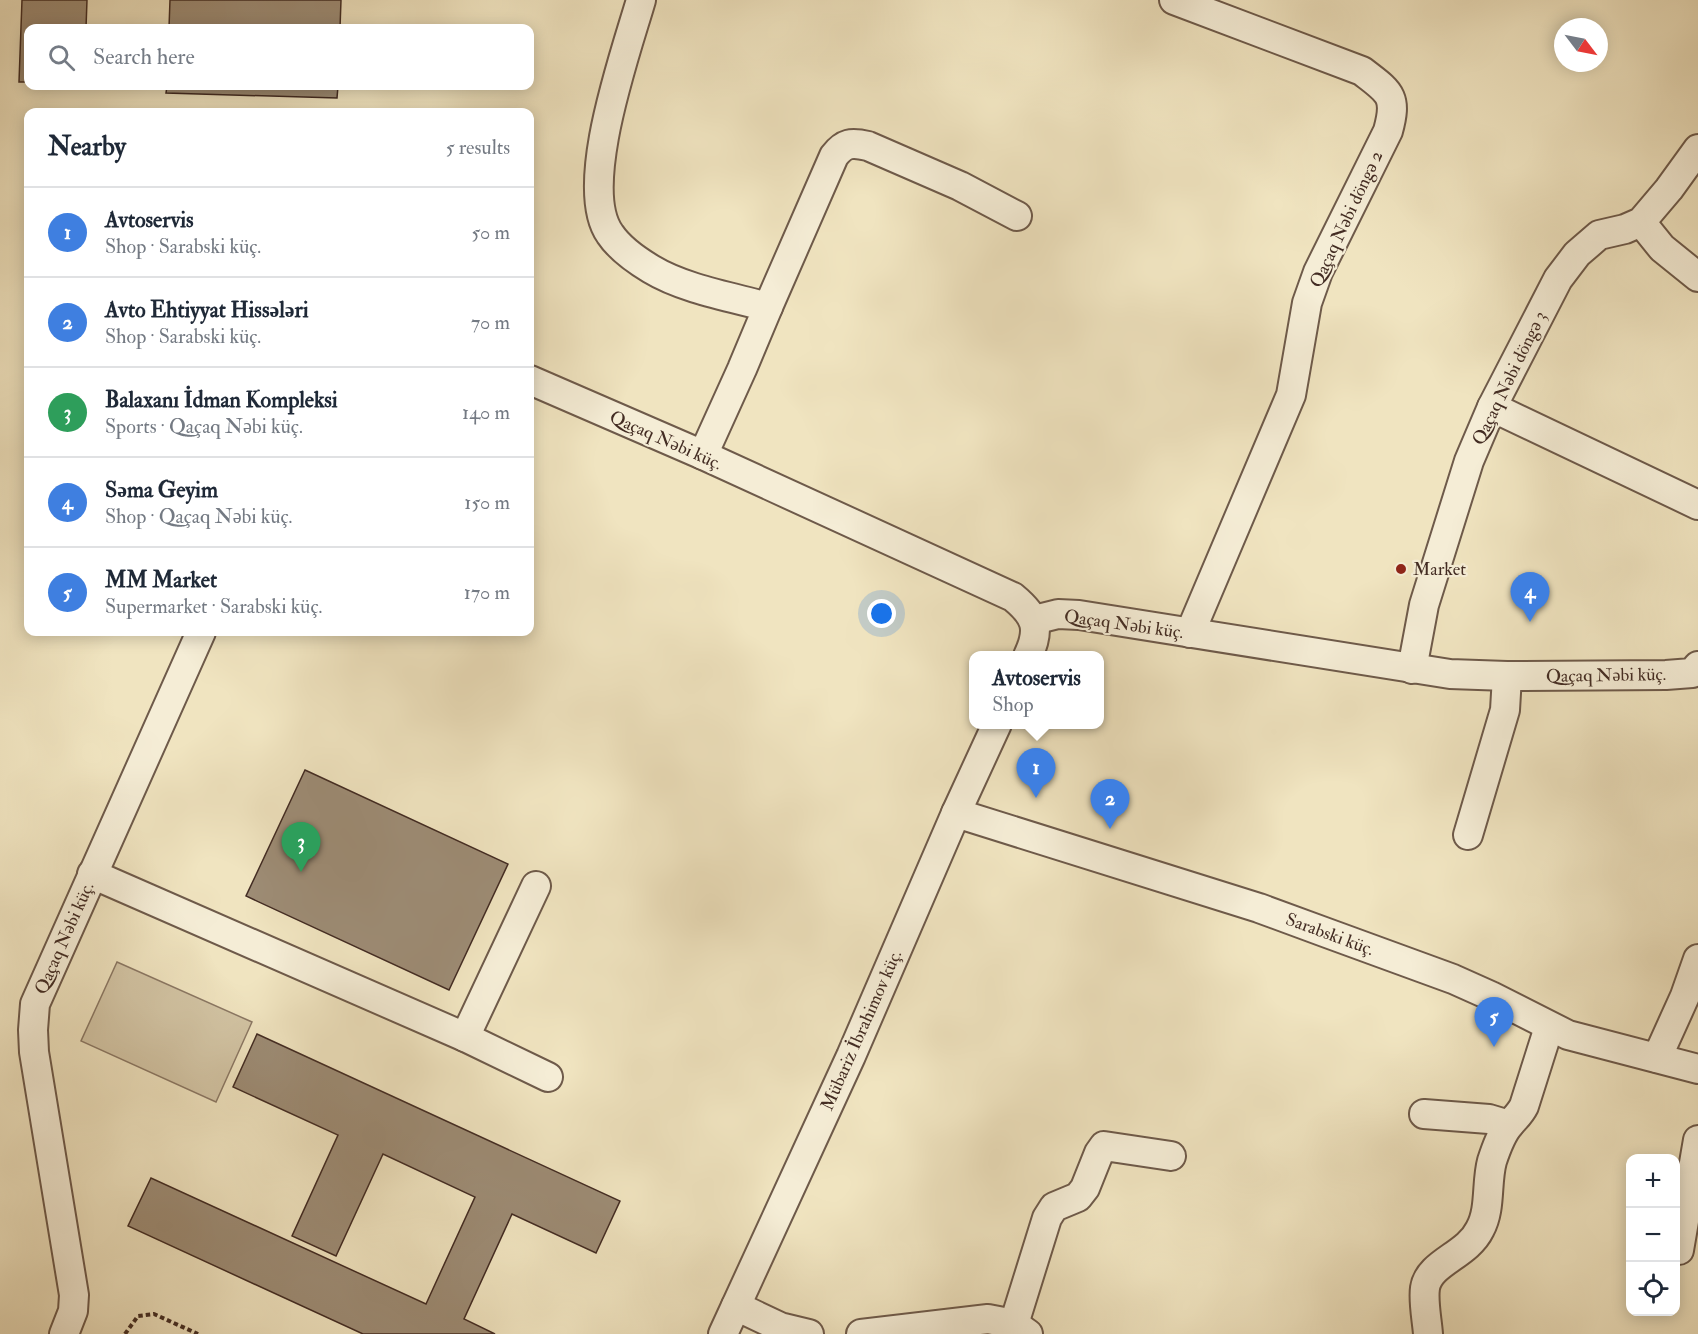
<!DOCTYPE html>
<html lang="en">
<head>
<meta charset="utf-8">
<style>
  :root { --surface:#fff; --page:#f6f6f7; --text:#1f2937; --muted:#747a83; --line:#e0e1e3; --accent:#8f2418 }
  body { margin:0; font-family:"IM FELL Double Pica",serif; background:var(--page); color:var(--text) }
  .controls { position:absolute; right:18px; bottom:18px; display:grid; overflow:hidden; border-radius:12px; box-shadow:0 3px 15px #0003 }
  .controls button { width:54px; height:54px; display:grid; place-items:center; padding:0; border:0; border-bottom:2px solid var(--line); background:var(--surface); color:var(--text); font:30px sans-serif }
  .compass { position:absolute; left:1554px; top:18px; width:54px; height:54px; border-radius:50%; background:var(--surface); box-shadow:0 3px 15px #0003; rotate:122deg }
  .you { position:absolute; left:882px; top:614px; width:21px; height:21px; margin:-15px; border:4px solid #fff; border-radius:50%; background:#1a73e8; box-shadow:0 0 0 9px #1a73e833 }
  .badge { display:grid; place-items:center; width:39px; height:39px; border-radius:50%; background:var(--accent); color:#fff; font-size:20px; font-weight:700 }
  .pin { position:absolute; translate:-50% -50px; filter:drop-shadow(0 2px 3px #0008) }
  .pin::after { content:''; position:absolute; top:32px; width:21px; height:18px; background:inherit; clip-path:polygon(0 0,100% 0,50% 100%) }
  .popup { position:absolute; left:969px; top:651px; width:135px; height:78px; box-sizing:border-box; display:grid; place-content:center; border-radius:12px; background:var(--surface); filter:drop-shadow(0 2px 4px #0005); font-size:20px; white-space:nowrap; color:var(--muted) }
  .popup b { font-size:22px; color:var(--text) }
  .popup::after { content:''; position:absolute; left:50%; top:100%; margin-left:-12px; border:12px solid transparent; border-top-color:var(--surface) }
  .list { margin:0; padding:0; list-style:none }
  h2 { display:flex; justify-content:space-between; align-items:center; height:78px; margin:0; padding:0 24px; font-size:26px }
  h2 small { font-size:20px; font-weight:400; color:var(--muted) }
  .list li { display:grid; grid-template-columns:39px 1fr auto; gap:18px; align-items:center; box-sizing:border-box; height:90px; padding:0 24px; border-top:2px solid var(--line) }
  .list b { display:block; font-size:22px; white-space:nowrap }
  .list p { margin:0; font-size:20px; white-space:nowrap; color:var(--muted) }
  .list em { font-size:20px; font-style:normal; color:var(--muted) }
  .icon { flex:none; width:33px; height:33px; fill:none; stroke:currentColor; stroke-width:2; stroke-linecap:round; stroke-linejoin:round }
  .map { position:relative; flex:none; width:1698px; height:1334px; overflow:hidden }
  .search { position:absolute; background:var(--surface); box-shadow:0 3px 15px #0003; left:24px; top:24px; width:510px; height:66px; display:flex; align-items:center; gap:15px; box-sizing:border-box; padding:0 21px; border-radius:12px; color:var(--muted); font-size:22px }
  .panel { position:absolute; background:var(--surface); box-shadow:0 3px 15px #0003; left:24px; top:108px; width:510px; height:528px; border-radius:12px }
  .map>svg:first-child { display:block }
  .green { fill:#d3c5a5; stroke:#8b7864; stroke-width:1.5 }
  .building { fill:#9d8c75; stroke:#432c23; stroke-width:1.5 }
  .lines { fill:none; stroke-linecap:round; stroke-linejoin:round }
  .minor-casing { stroke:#6e5a4a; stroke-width:32 }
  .path { stroke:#432c23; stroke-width:4; stroke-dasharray:4.5 3; stroke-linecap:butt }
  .minor { stroke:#f5edd6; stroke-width:28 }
  .poi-dot { fill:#8f2418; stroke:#f5edd6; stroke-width:2 }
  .labels { text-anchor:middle; stroke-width:4.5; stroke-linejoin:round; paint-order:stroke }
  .street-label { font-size:18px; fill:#432c23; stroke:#f5edd6 }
  .poi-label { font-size:18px; fill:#432c23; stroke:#f5edd6; text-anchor:start }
</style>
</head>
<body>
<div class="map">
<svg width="1698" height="1334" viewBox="0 0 1698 1334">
  <rect width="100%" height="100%" fill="#f0e4c0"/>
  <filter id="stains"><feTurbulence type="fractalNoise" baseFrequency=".00333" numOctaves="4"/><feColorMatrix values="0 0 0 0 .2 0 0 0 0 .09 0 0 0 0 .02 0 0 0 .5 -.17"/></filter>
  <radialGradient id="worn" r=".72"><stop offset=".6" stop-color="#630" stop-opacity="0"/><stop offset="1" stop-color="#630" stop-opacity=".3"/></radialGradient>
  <path class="green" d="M117 962 252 1022 216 1102 81 1041Z"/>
  <g class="building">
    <path d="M22 0H87L86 28H28V82H19Z"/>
    <path d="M170 0H341L340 28H169Z"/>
    <path d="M167 86H338L337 98 166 93Z"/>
    <path d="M305 770 508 864 449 990 246 896Z"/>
    <path d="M257 1034 620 1201 596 1253 512 1214 464 1319 495 1334H363L128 1226 151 1178 426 1304 475 1197 383 1154 336 1256 292 1236 338 1135 233 1087Z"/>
  </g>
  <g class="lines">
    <defs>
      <g id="minor">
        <path d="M641 0C626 52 577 188 610 234 620 249 636 260 651 269 684 289 731 297 768 307L742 369 703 455"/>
        <path d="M1174 0 1362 71C1389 92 1398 95 1388 131L1318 272 1307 303 1291 395 1190 633"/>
        <path d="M1641 222 1662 248 1698 277"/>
        <path d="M768 307 834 156C844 143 851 142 868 146L960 186 1017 216"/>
        <path d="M530 380 703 455 1013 597C1036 616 1041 628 1028 656"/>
        <path d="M1492 407 1698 505"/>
        <path d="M1034 620 1058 614 1079 615 1450 674 1507 676 1666 675 1692 673 1698 666"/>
        <path d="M1412 669 1424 605 1469 461 1492 407 1558 279 1577 254 1599 235 1625 229 1641 222 1669 189 1698 149"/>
        <path d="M956 813 1259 908 1327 933 1453 979 1491 996 1568 1035 1698 1069"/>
        <path d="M1468 835 1505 710 1507 676"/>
        <path d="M92 874 465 1037 548 1077"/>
        <path d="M465 1037 536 886"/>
        <path d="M1657 1058 1685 996 1698 959"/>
        <path d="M1424 1114 1489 1119 1509 1125"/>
        <path d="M1679 1250 1698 1140"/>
        <path d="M736 1306 780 1327 809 1334"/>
        <path d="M1014 1324 1047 1218 1054 1207 1078 1197 1085 1188 1099 1153 1104 1146 1171 1156"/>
        <path d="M64 1334 73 1311 74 1295 34 1052 33 1030 35 1004 201 632"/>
        <path d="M723 1334 851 1056 956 813 997 724"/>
        <path d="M861 1334 988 1319 1014 1324 1028 1334"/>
        <path d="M1428 1334C1427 1320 1423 1302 1425 1288 1429 1262 1467 1256 1480 1229 1491 1209 1486 1183 1492 1161 1496 1149 1501 1134 1510 1124 1515 1118 1520 1114 1524 1106L1549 1027"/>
      </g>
    </defs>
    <use href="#minor" class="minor-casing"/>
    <path class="path" d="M125 1334 138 1316 154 1314 198 1334"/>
    <use href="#minor" class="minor"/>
  </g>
  <circle class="poi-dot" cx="1401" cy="569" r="6"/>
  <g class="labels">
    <g class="street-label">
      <text transform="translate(1346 219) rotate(-65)" y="6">Qaçaq Nəbi döngə 2</text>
      <text transform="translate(1509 378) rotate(-64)" y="6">Qaçaq Nəbi döngə 3</text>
      <text transform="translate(666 440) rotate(24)" y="6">Qaçaq Nəbi küç.</text>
      <text transform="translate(1124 624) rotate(8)" y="6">Qaçaq Nəbi küç.</text>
      <text transform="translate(1606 675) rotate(-1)" y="6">Qaçaq Nəbi küç.</text>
      <text transform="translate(1330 934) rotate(20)" y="6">Sarabski küç.</text>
      <text transform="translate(64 938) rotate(-66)" y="6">Qaçaq Nəbi küç.</text>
      <text transform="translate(861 1030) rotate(-66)" y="6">Mübariz İbrahimov küç.</text>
    </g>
    <g class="poi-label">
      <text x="1413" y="575">Market</text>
    </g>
  </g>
  <rect width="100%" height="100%" filter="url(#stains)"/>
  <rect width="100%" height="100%" fill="url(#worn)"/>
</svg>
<div class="controls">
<button>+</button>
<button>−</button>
<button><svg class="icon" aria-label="locate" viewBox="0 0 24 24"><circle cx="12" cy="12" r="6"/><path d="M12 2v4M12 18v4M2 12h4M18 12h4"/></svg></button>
</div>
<svg class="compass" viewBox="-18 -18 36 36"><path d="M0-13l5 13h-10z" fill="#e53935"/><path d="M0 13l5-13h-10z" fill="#747a83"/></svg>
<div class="you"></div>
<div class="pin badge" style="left:1036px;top:798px;background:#3f7fe0">1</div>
<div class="popup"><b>Avtoservis</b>Shop</div>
<div class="pin badge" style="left:1110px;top:829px;background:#3f7fe0">2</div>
<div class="pin badge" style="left:301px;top:872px;background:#2e9e5b">3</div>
<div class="pin badge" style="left:1530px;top:622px;background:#3f7fe0">4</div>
<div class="pin badge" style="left:1494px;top:1047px;background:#3f7fe0">5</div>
<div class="search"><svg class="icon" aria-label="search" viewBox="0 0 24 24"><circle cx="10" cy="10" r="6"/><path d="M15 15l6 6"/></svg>Search here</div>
<section class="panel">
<h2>Nearby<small>5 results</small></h2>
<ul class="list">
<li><span class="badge" style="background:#3f7fe0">1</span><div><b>Avtoservis</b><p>Shop · Sarabski küç.</p></div><em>50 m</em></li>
<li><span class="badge" style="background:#3f7fe0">2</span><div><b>Avto Ehtiyyat Hissələri</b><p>Shop · Sarabski küç.</p></div><em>70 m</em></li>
<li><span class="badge" style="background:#2e9e5b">3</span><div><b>Balaxanı İdman Kompleksi</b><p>Sports · Qaçaq Nəbi küç.</p></div><em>140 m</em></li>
<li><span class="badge" style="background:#3f7fe0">4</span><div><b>Səma Geyim</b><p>Shop · Qaçaq Nəbi küç.</p></div><em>150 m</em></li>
<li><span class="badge" style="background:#3f7fe0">5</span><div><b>MM Market</b><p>Supermarket · Sarabski küç.</p></div><em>170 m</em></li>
</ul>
</section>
</div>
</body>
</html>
